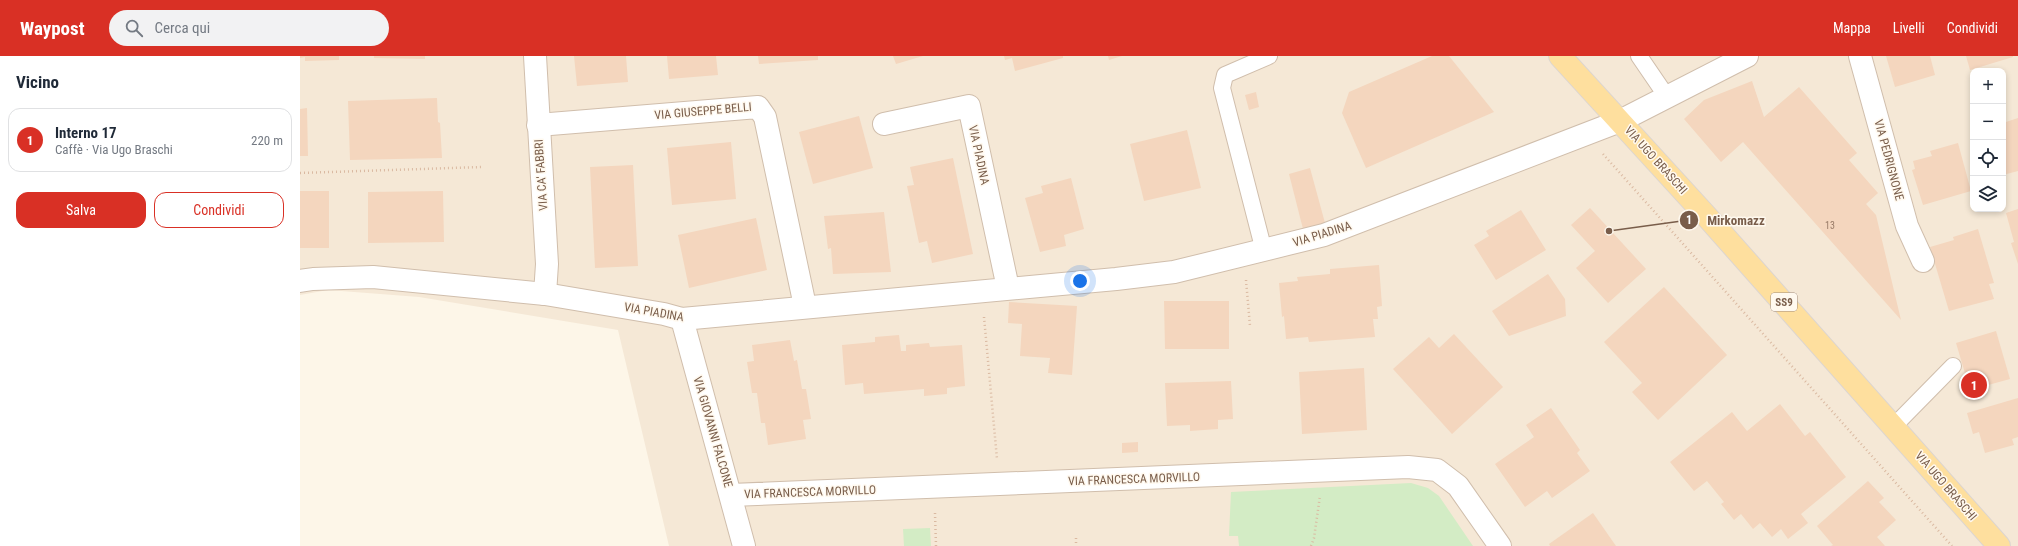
<!DOCTYPE html>
<html lang="it">
<head>
<meta charset="utf-8">
<style>
  :root { --surface:#fff; --page:#f2f2f3; --text:#1f2937; --muted:#747a83; --line:#e0e1e3; --accent:#d93025 }
  body { margin:0; font-family:"Roboto Condensed",sans-serif; background:var(--page); color:var(--text) }
  .controls { position:absolute; right:12px; top:12px; display:grid; overflow:hidden; border-radius:8px; box-shadow:0 2px 6px #0003 }
  .controls button { width:36px; height:36px; display:grid; place-items:center; padding:0; border:0; border-bottom:1px solid var(--line); background:var(--surface); color:var(--text); font:20px sans-serif }
  .you { position:absolute; left:780px; top:225px; width:14px; height:14px; margin:-10px; border:3px solid #fff; border-radius:50%; background:#1a73e8; box-shadow:0 0 0 6px #1a73e833 }
  .badge { display:grid; place-items:center; width:26px; height:26px; border-radius:50%; background:var(--accent); color:#fff; font-size:13px; font-weight:700 }
  .pin { position:absolute; translate:-50% -50%; border:2px solid #fff; box-shadow:0 1px 4px #0006 }
  .list { margin:0; padding:0; list-style:none }
  h2 { display:flex; justify-content:space-between; align-items:center; height:52px; margin:0; padding:0 16px; font-size:17px }
  h2 small { font-size:13px; font-weight:400; color:var(--muted) }
  .list li { display:grid; grid-template-columns:26px 1fr auto; gap:12px; align-items:center; box-sizing:border-box; height:64px; margin:0 8px 8px; padding:0 8px; border:1px solid var(--line); border-radius:12px }
  .list b { display:block; font-size:15px; white-space:nowrap }
  .list p { margin:0; font-size:13px; white-space:nowrap; color:var(--muted) }
  .list em { font-size:13px; font-style:normal; color:var(--muted) }
  .actions { display:flex; gap:8px; padding:12px 16px }
  .actions a { flex:1; padding:9px 0; border:1px solid var(--accent); border-radius:12px; text-align:center; font-size:14px; color:var(--accent) }
  .actions .main { background:var(--accent); color:#fff }
  .icon { flex:none; width:22px; height:22px; fill:none; stroke:currentColor; stroke-width:2; stroke-linecap:round; stroke-linejoin:round }
  .map { position:relative; flex:none; width:1718px; height:490px; overflow:hidden }
  header { display:flex; align-items:center; gap:24px; box-sizing:border-box; height:56px; padding:0 20px; background:var(--accent); color:#fff }
  header strong { font-size:19px }
  nav { display:flex; gap:22px; margin-inline-start:auto; font-size:14px }
  .search { width:280px; height:36px; background:var(--page); display:flex; align-items:center; gap:10px; box-sizing:border-box; padding:0 14px; border-radius:22px; color:var(--muted); font-size:15px }
  main { display:flex }
  aside { flex:1; background:var(--surface) }
  .map>svg:first-child { display:block }
  .residential { fill:#f5e8d6; fill-rule:evenodd }
  .green { fill:#d3ecc5 }
  .building { fill:#f4d6be }
  .lines { fill:none; stroke-linecap:round; stroke-linejoin:round }
  .service-casing { stroke:#d0beac; stroke-width:18 }
  .minor-casing { stroke:#d0beac; stroke-width:24 }
  .primary-casing { stroke:#dcd5d0; stroke-width:24 }
  .path { stroke:#dab9a1; stroke-width:2.5; stroke-dasharray:1 3; stroke-linecap:butt }
  .service { stroke:#fff; stroke-width:16 }
  .minor { stroke:#fff; stroke-width:22 }
  .primary { stroke:#fedf9e; stroke-width:22 }
  .labels { text-anchor:middle; stroke-width:3; stroke-linejoin:round; paint-order:stroke }
  .number-label { font-size:10px; fill:#987b67 }
  .shield { fill:#fff9ef; stroke:#a18c7c; stroke-width:1 }
  .shield-label { font-size:11px; font-weight:bold; fill:#795d4a }
  .street-label { font-size:12px; fill:#795d4a; stroke:#fff9ef }
  .leader { fill:none; stroke:#795d4a; stroke-width:1.5 }
  .callout-dot { fill:#795d4a; stroke:#fff9ef; stroke-width:1.5 }
  .mark-label { font-size:12px; text-anchor:middle; font-weight:bold; fill:#fff }
  .callout-label { font-size:13px; text-anchor:middle; font-weight:bold; fill:#795d4a; stroke:#fff9ef; stroke-width:3; stroke-linejoin:round; paint-order:stroke }
</style>
</head>
<body>
<header>
<strong>Waypost</strong>
<div class="search"><svg class="icon" aria-label="search" viewBox="0 0 24 24"><circle cx="10" cy="10" r="6"/><path d="M15 15l6 6"/></svg>Cerca qui</div>
<nav><a>Mappa</a><a>Livelli</a><a>Condividi</a></nav>
</header>
<main>
<aside>
<h2>Vicino<small></small></h2>
<ul class="list">
<li><span class="badge">1</span><div><b>Interno 17</b><p>Caffè · Via Ugo Braschi</p></div><em>220 m</em></li>
</ul>
<div class="actions"><a class="main">Salva</a><a>Condividi</a></div>
</aside>
<div class="map">
<svg width="1718" height="490" viewBox="0 0 1718 490">
  <rect width="100%" height="100%" fill="#fdf6e8"/>
  <path class="residential" d="M0 0H1718V490H369L318 274 119 241 28 234 0 239ZM1673 15H1703V153H1673Z"/>
  <g class="green">
    <path d="M1111 427 1128 432 1139 440 1173 490H939L938 480H929L931 436Z"/>
    <path d="M630 472 631 490H604L603 473Z"/>
  </g>
  <g class="building">
    <path d="M0 0H39V4L5 5V1L0 2Z"/>
    <path d="M74 0H125V3L74 2Z"/>
    <path d="M274 0H326L328 26 277 30Z"/>
    <path d="M367 0H416L418 19 369 23Z"/>
    <path d="M458 0H518V4L459 8Z"/>
    <path d="M593 0H623L596 8Z"/>
    <path d="M704 0H763V2L715 15 712 2 705 4Z"/>
    <path d="M808 0H822L809 4Z"/>
    <path d="M1132 0H1149L1194 56 1066 112 1042 57 1049 36Z"/>
    <path d="M1586 0H1630L1635 19 1595 31Z"/>
    <path d="M1666 0H1713V1L1670 14Z"/>
    <path d="M1452 25 1464 61 1499 31 1557 97 1549 104 1578 137 1566 148 1576 159 1601 264 1443 86 1421 106 1384 63 1404 44Z"/>
    <path d="M956 36 959 51 949 54 945 39Z"/>
    <path d="M137 42 138 66 140 67 142 102 50 104 48 45Z"/>
    <path d="M7 52 8 100H0V53Z"/>
    <path d="M559 60 573 112 513 128 499 76Z"/>
    <path d="M1718 62V115L1703 119V67Z"/>
    <path d="M887 74 901 132 844 145 830 88Z"/>
    <path d="M431 86 436 143 372 149 367 92Z"/>
    <path d="M1658 87 1671 135 1623 149 1612 114 1615 113 1613 105 1632 100 1630 95Z"/>
    <path d="M653 102 673 198 632 207 627 185 619 187 607 130 614 129 610 111Z"/>
    <path d="M333 109 338 210 295 212 290 111Z"/>
    <path d="M1010 112 1025 167 1003 173 989 118Z"/>
    <path d="M771 122 784 173 764 179 766 190 740 196 725 142 743 137 741 130Z"/>
    <rect x="0" y="135" width="29" height="57"/>
    <path d="M143 135 144 186 68 187V136Z"/>
    <path d="M1290 152 1346 213 1308 247 1276 212 1295 195 1271 169Z"/>
    <path d="M1718 153V208L1711 187 1714 186 1706 157Z"/>
    <path d="M1221 154 1246 194 1196 224 1174 189 1189 180 1186 175Z"/>
    <path d="M584 156 591 216 533 218 531 192 528 193 524 160Z"/>
    <path d="M456 162 467 214 389 232 378 179Z"/>
    <path d="M1678 173 1694 227 1689 228 1694 243 1649 255 1630 191 1654 184 1653 181Z"/>
    <path d="M1079 209 1082 250 1077 251 1078 263H1073L1075 281 1009 286 1008 281 986 283 984 260 982 261 979 227 998 225 997 221 1030 218V213Z"/>
    <path d="M1248 218 1265 243 1266 260 1209 280 1192 255Z"/>
    <path d="M1364 231 1427 299 1358 364 1332 336 1342 327 1304 286Z"/>
    <path d="M864 245H929V293H865Z"/>
    <path d="M709 246 777 250 772 319 748 317 750 302 720 300 722 268 708 267Z"/>
    <path d="M1696 275 1710 323 1670 334 1656 287Z"/>
    <path d="M1154 278 1203 331 1152 378 1093 313 1129 281 1139 292Z"/>
    <path d="M599 279 601 295H606V289L629 287 630 291 662 289 665 330 647 332V338L624 340V333L564 338 563 327 545 329 542 289 575 286V281Z"/>
    <path d="M490 284 494 305 497 304 502 333H506L511 363 503 364 506 383 468 389 465 367H461L457 337H452L447 306 454 305 452 289Z"/>
    <path d="M1064 312 1067 374 1002 378 999 316Z"/>
    <path d="M931 325 933 363 918 364V373L890 375V369L867 370 865 327Z"/>
    <path d="M1718 342V381L1712 383 1714 389 1685 397 1679 376 1673 378 1667 357Z"/>
    <path d="M1480 348 1505 380 1510 376 1546 421 1501 458 1508 467 1488 483 1481 473 1472 481 1460 467 1453 473 1441 458 1434 464 1421 448 1424 446 1407 425 1394 435 1370 406 1432 356 1447 375Z"/>
    <path d="M1251 352 1280 394 1277 397 1290 415 1252 442 1247 435 1225 451 1195 408 1234 381 1226 369Z"/>
    <path d="M838 386V396L822 397V387Z"/>
    <path d="M1568 425 1584 442 1579 446 1596 464 1577 481 1585 490H1531L1533 489 1517 470Z"/>
    <path d="M1293 457 1316 490H1250L1249 488Z"/>
  </g>
  <g class="lines">
    <defs>
      <g id="service">
        <path d="M1339 0 1367 41"/>
        <path d="M964 195 922 32 925 19 969 0"/>
        <path d="M1594 370 1653 310"/>
      </g>
      <g id="minor">
        <path d="M235 0 247 208 245 238"/>
        <path d="M1560 0 1607 170 1623 205"/>
        <path d="M584 68 669 50 708 232"/>
        <path d="M238 69 458 51 465 61 505 250"/>
        <path d="M0 225 13 223 73 221 245 238 364 258 382 263 816 223 874 216 1024 179 1320 65 1447 0"/>
        <path d="M382 263 444 490"/>
        <path d="M431 439 1108 411 1137 414 1158 430 1200 490"/>
      </g>
      <path id="primary" d="M1260 0 1409 163 1699 490"/>
    </defs>
    <use href="#service" class="service-casing"/>
    <use href="#minor" class="minor-casing"/>
    <use href="#primary" class="primary-casing"/>
    <g class="path">
      <path d="M1303 98 1652 490"/>
      <path d="M0 117 182 111"/>
      <path d="M946 224 950 270"/>
      <path d="M684 261 697 403"/>
      <path d="M635 457 636 490"/>
      <path d="M776 482V490"/>
      <path d="M1011 490 1014 482 1020 440"/>
    </g>
    <use href="#service" class="service"/>
    <use href="#minor" class="minor"/>
    <use href="#primary" class="primary"/>
  </g>
  <g class="labels">
    <g class="number-label">
      <text x="1530" y="173">13</text>
    </g>
    <rect class="shield" x="1471" y="237" width="26" height="18" rx="3"/>
    <g class="shield-label">
      <text x="1484" y="250">SS9</text>
    </g>
    <g class="street-label">
      <text transform="translate(403 55) rotate(-5)" y="4">VIA GIUSEPPE BELLI</text>
      <text transform="translate(679 99) rotate(78)" y="4">VIA PIADINA</text>
      <text transform="translate(1356 104) rotate(48)" y="4">VIA UGO BRASCHI</text>
      <text transform="translate(1589 104) rotate(75)" y="4">VIA PEDRIGNONE</text>
      <text transform="translate(241 119) rotate(-94)" y="4">VIA CA' FABBRI</text>
      <text transform="translate(1022 178) rotate(-17)" y="4">VIA PIADINA</text>
      <text transform="translate(354 256) rotate(10)" y="4">VIA PIADINA</text>
      <text transform="translate(413 376) rotate(74)" y="4">VIA GIOVANNI FALCONE</text>
      <text transform="translate(834 423) rotate(-2)" y="4">VIA FRANCESCA MORVILLO</text>
      <text transform="translate(1646 430) rotate(49)" y="4">VIA UGO BRASCHI</text>
      <text transform="translate(510 436) rotate(-2)" y="4">VIA FRANCESCA MORVILLO</text>
    </g>
  </g>
  <path class="leader" d="M1309 175L1389 164"/>
  <g class="callout-dot">
    <circle cx="1309" cy="175" r="4"/>
    <circle cx="1389" cy="164" r="10"/>
  </g>
  <g class="mark-label">
    <text x="1389" y="168">1</text>
  </g>
  <g class="callout-label">
    <text x="1436" y="169">Mirkomazz</text>
  </g>
</svg>
<div class="controls">
<button>+</button>
<button>−</button>
<button><svg class="icon" aria-label="locate" viewBox="0 0 24 24"><circle cx="12" cy="12" r="6"/><path d="M12 2v4M12 18v4M2 12h4M18 12h4"/></svg></button>
<button><svg class="icon" aria-label="layers" viewBox="0 0 24 24"><path d="M12 4l9 5-9 5-9-5zM3 14l9 5 9-5"/></svg></button>
</div>
<div class="you"></div>
<div class="pin badge" style="left:1674px;top:329px">1</div>
</div>
</main>
</body>
</html>
